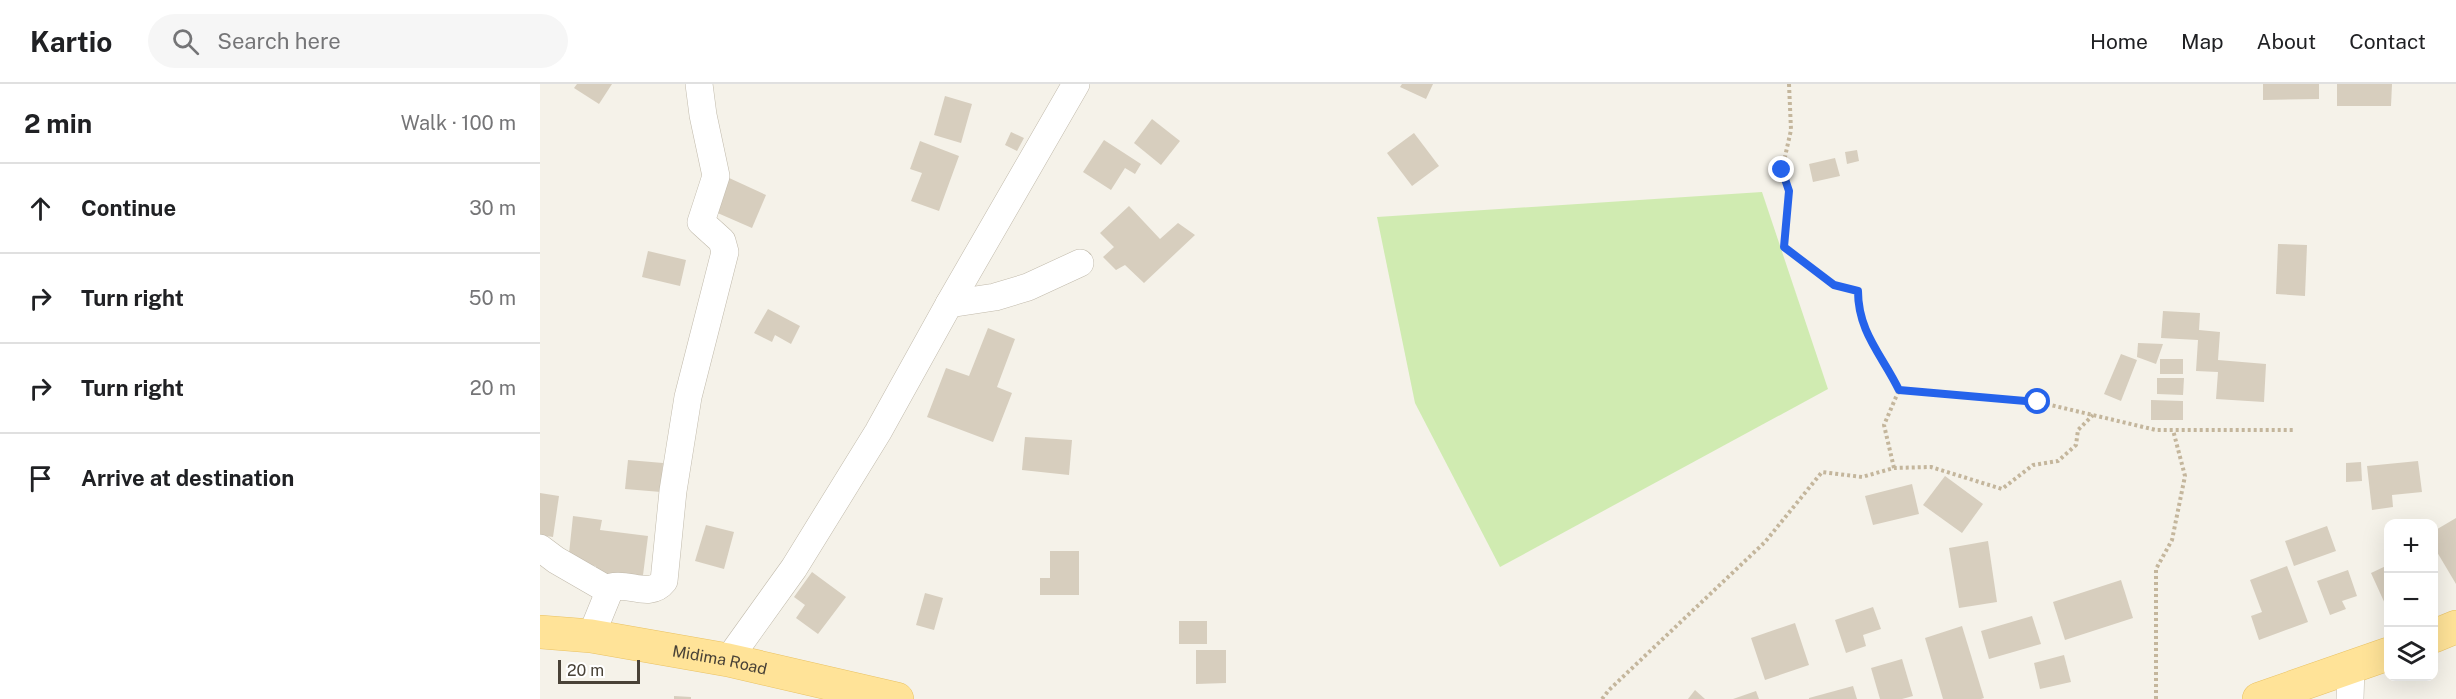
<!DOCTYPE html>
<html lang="en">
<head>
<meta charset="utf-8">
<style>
  :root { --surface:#fff; --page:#f6f6f6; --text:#202124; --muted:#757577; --line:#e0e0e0 }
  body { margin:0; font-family:"Public Sans",sans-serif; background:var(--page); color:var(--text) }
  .controls { position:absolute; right:18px; bottom:18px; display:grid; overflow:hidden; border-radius:12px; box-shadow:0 6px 24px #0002 }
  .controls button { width:54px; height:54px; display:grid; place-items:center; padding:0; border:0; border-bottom:2px solid var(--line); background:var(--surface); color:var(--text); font:30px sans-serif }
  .scale { position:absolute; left:18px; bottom:15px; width:82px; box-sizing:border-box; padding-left:6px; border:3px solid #494237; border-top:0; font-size:16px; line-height:21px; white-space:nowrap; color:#494237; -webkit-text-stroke:4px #fff; paint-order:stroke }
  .stop { position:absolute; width:18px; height:18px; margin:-14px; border:4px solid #2563eb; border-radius:50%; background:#fff }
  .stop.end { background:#2563eb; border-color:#fff; box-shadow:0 2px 6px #0008 }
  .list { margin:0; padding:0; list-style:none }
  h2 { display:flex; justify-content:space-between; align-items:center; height:78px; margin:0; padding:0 24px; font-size:26px }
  h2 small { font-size:20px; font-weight:400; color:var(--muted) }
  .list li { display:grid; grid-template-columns:39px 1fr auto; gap:18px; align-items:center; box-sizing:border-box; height:90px; padding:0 24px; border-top:2px solid var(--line) }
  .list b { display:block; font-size:22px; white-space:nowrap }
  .list em { font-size:20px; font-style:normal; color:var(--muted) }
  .icon { flex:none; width:33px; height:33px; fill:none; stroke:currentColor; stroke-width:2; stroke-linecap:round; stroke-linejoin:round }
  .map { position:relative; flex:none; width:1916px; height:615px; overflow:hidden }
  header { display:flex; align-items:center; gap:36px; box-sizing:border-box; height:84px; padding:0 30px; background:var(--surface); border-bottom:2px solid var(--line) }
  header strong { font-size:28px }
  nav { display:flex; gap:33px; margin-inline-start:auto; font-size:21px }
  .search { width:420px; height:54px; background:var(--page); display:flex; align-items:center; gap:15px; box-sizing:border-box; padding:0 21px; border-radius:33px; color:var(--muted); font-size:22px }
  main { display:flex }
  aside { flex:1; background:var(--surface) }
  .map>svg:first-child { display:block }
  .green { fill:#d0ebb1 }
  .building { fill:#d7cebe }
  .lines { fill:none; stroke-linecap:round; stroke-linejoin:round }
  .minor-casing { stroke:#c1baab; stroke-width:28 }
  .major-casing { stroke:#e9c264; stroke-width:34 }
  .path { stroke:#c4b69c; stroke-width:4; stroke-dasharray:3 3; stroke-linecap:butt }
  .minor { stroke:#fff; stroke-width:27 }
  .major { stroke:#ffe398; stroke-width:33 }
  .route { stroke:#2563eb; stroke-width:8 }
  .labels { text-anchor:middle; stroke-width:4.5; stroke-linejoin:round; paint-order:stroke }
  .street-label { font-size:16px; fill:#494237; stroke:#fff }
</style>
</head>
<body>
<header>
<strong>Kartio</strong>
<div class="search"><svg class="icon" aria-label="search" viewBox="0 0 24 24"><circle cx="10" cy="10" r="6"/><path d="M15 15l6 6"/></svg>Search here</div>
<nav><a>Home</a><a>Map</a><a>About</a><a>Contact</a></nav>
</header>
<main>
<aside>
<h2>2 min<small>Walk · 100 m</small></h2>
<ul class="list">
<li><svg class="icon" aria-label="ahead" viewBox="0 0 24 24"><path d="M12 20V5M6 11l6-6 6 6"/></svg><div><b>Continue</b></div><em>30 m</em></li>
<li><svg class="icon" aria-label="right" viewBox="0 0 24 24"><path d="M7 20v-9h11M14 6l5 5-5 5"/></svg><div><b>Turn right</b></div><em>50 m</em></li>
<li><svg class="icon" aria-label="right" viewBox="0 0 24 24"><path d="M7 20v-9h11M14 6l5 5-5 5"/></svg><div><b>Turn right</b></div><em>20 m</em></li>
<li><svg class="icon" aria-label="arrive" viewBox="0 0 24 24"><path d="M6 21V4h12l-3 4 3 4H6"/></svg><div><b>Arrive at destination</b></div></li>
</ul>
</aside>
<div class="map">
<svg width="1916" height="615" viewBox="0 0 1916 615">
  <rect width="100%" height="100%" fill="#f5f2e9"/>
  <path class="green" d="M1222 108 1288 305 960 483 875 319 837 133Z"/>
  <g class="building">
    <path d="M37 0H72L59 20 34 4Z"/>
    <path d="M862 0H893L886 15 860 3Z"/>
    <path d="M1723 0H1779V15L1723 16Z"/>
    <path d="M1797 0H1852L1851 22H1797Z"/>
    <path d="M405 12 432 20 421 59 394 51Z"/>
    <path d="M612 35 640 57 621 81 594 59Z"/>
    <path d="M471 48 484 54 477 67 465 61Z"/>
    <path d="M874 49 899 82 872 102 847 69Z"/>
    <path d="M564 56 601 80 595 90 585 84 571 106 543 88Z"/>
    <path d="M380 57 419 72 399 127 371 117 382 89 370 85Z"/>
    <path d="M1317 66 1319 77 1307 80 1305 68Z"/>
    <path d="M1295 74 1300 92 1273 98 1269 80Z"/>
    <path d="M187 93 226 111 212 144 173 127Z"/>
    <path d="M589 122 620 155 638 139 655 151 604 199 585 181 576 186 563 173 574 163 560 149Z"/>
    <path d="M1738 160 1767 161 1765 212 1736 210Z"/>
    <path d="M108 167 146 176 140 202 102 193Z"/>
    <path d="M228 225 260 242 251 260 235 251 232 258 214 249Z"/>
    <path d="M1623 227 1660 229 1659 246 1680 248 1678 276 1726 280 1724 318 1676 315 1678 288 1656 287 1658 256 1621 254Z"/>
    <path d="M448 244 475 255 457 303 472 309 453 358 387 333 406 284 429 292Z"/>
    <path d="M1598 259 1623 260 1616 280 1597 273Z"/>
    <path d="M1581 270 1597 276 1581 317 1564 310Z"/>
    <rect x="1620" y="275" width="23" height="15"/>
    <path d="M1617 294H1644L1643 311 1617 310Z"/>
    <path d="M1611 316 1643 317V336H1611Z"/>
    <path d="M485 353 532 356 529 391 482 386Z"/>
    <path d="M88 376 123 379 121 408 85 405Z"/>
    <path d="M1878 377 1882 408 1852 411 1853 423 1832 426 1827 382Z"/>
    <path d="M1821 378 1822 397 1806 398V379Z"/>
    <path d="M1405 392 1443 420 1422 449 1383 421Z"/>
    <path d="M1372 400 1379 430 1333 441 1325 412Z"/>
    <path d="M0 409 19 412 13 453 0 451Z"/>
    <path d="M33 432 62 436 60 446 108 452 102 499 55 494 56 482 28 479Z"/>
    <path d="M1916 434V500L1894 463V447Z"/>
    <path d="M166 441 194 448 184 485 155 477Z"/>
    <path d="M1787 442 1796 467 1754 482 1745 457Z"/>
    <path d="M1448 457 1457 518 1419 524 1409 464Z"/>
    <path d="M510 467H539V511H500V494H510Z"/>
    <path d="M1848 481V521L1846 522 1831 489Z"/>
    <path d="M1747 482 1768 538 1719 556 1711 532 1722 528 1710 496Z"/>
    <path d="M1808 486 1817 512 1802 517 1806 525 1790 531 1777 497Z"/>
    <path d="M272 488 306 513 278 550 256 534 265 521 254 513Z"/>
    <path d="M1581 496 1593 534 1525 556 1513 518Z"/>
    <path d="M385 509 403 514 394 546 376 541Z"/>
    <path d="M1333 523 1341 545 1323 551 1326 562 1306 569 1295 536Z"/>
    <path d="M1492 532 1501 560 1449 575 1441 547Z"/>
    <rect x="639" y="537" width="28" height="23"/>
    <path d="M1255 539 1269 581 1225 596 1211 554Z"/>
    <path d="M1422 542 1444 614 1441 615H1403L1385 554Z"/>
    <path d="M656 566H686V599L656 600Z"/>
    <path d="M1524 571 1531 598 1500 605 1494 579Z"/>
    <path d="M1362 575 1373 612 1362 615H1340L1331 584Z"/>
    <path d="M1313 602 1317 615H1269V614Z"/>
    <path d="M1155 606 1165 615H1148Z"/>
    <path d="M1216 607 1219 615H1193Z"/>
    <path d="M134 612 151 613V615H134Z"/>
  </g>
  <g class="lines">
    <defs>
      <g id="minor">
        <path d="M409 220 536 0"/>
        <path d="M0 464 16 476 68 506"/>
        <path d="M51 552 71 503C89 498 110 515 124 497L133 407 148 313 185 168 182 157 161 138 176 92 163 31 159 0"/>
        <path d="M188 576 254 484 338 348 409 220 455 213 488 203 540 179"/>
        <path d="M1810 615 1811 584"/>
      </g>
      <g id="major">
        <path id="s1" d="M0 548 51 552 188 576 357 615"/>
        <path d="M1894 552 1916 543"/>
        <path d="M1719 615 1848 570"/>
      </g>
    </defs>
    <use href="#minor" class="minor-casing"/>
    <use href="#major" class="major-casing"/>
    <g class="path">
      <path d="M1249 0 1251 46 1242 86 1249 107 1244 163 1294 201 1318 207C1318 248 1342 271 1359 306L1498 318 1616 346H1754"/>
      <path d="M1354 384 1344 341 1359 306"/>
      <path d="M1062 615 1069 606 1225 458 1282 388 1322 393 1354 384 1391 383 1462 405 1493 381 1518 377 1536 361 1538 346 1553 331"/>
      <path d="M1616 615V485L1632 456 1645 392 1633 346"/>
    </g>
    <use href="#minor" class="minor"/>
    <use href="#major" class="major"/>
  </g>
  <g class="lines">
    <path class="route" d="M1242 86 1249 107 1244 163 1294 201 1318 207C1318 248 1342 271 1359 306L1498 318"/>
  </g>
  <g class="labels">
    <g class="street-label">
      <text dy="6" stroke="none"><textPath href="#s1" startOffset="182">Midima Road</textPath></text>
    </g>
  </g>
</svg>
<div class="controls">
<button>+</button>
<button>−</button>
<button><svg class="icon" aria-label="layers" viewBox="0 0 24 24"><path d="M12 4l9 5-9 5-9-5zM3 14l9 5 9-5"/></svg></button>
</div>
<div class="scale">20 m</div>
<div class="stop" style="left:1498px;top:318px"></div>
<div class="stop end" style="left:1242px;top:86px"></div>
</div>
</main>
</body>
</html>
